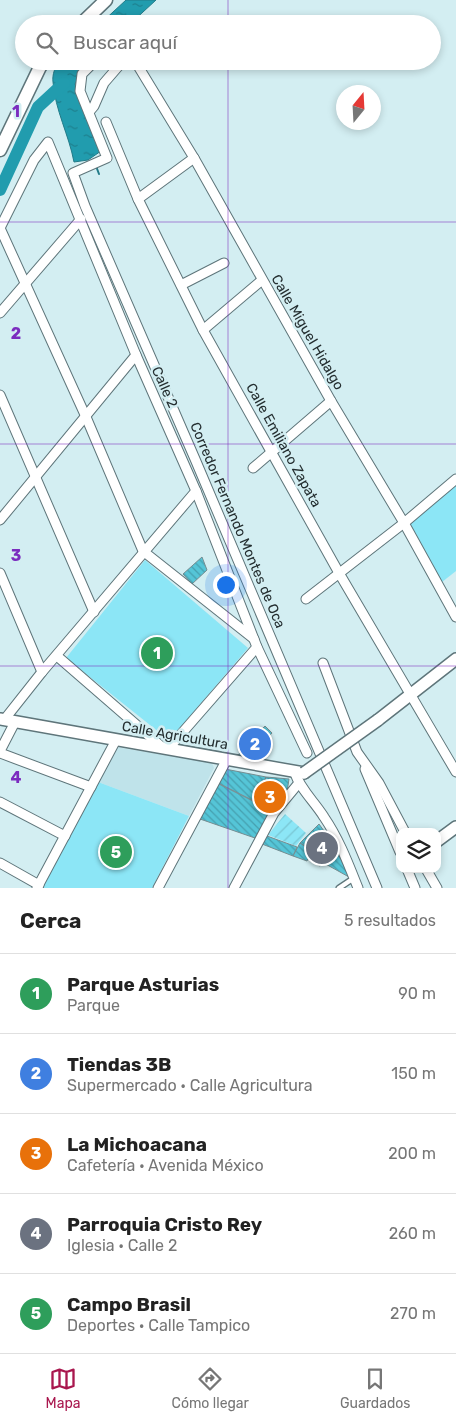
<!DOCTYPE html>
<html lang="es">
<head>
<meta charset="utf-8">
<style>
  :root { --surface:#fff; --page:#f6f6f6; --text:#222; --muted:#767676; --line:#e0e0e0; --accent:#a9174e }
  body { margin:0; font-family:Rubik,sans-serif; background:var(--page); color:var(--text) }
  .controls { position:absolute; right:15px; bottom:15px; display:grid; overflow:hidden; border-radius:10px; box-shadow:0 2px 8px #0003 }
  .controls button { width:45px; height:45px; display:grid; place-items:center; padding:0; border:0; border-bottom:1px solid var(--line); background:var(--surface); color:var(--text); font:25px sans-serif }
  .compass { position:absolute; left:336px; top:85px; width:45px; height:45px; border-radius:50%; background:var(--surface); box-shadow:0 2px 8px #0003; rotate:18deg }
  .you { position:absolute; left:225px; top:584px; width:18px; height:18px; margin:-12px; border:4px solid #fff; border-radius:50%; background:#1a73e8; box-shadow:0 0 0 8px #1a73e833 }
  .badge { display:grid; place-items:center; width:32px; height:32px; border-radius:50%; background:var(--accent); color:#fff; font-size:16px; font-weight:700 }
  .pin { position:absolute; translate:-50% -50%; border:2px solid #fff; box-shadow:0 1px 5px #0006 }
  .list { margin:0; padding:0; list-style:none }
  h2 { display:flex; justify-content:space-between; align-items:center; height:65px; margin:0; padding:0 20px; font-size:21px }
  h2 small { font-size:16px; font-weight:400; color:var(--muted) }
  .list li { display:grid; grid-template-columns:32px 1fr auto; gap:15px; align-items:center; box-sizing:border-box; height:80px; padding:0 20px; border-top:1px solid var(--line) }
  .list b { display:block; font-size:19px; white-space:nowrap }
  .list p { margin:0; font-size:16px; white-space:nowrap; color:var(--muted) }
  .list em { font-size:16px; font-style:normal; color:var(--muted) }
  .icon { flex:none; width:28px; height:28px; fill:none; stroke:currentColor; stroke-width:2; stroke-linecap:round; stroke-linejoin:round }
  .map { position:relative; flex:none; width:456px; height:888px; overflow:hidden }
  .search { position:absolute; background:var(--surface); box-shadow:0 2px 8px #0003; left:15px; right:15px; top:15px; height:55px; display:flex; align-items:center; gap:12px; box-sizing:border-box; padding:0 18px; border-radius:28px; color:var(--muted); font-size:19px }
  .sheet { height:465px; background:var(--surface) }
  nav { display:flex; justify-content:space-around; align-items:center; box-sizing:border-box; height:70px; border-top:1px solid var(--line); background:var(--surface); font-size:14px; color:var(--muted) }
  nav a { display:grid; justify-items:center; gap:2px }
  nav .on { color:var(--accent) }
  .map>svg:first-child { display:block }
  .built { fill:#bfe3ea }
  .green { fill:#8ce6f6 }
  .garden { fill:url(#garden-furrows) }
  .water { fill:url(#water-ripples); stroke:#227b88 }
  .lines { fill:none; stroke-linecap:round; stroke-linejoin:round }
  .stream { stroke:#227b88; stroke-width:2 }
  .river { stroke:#219cae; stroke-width:12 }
  .building { fill:url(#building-back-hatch); stroke:#748d91 }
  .service-casing { stroke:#5e757a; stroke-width:7 }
  .minor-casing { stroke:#5e757a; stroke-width:11 }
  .tertiary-casing { stroke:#5e757a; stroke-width:14 }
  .secondary-casing { stroke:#5e757a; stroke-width:15 }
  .service { stroke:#fff; stroke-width:4.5 }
  .minor { stroke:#fff; stroke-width:9 }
  .tertiary { stroke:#fff; stroke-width:11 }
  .secondary { stroke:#fff; stroke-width:12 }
  .tertiary-bridge-casing { stroke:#5e757a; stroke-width:14; stroke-linecap:butt }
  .tertiary-bridge { stroke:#fff; stroke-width:11 }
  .grid { fill:none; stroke:#7b2cbf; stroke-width:1; stroke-opacity:0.55 }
  .labels { text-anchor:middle; stroke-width:5; stroke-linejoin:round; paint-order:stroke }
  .street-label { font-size:14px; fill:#242e30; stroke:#d3eef2 }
  .grid-label { font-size:16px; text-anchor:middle; font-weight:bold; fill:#7b2cbf; stroke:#d3eef2; stroke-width:5; stroke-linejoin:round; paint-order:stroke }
</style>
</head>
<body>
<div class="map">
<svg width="456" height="888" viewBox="0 0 456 888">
  <defs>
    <pattern id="garden-furrows" width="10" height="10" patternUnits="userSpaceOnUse" patternTransform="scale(1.25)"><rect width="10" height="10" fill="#8ce6f6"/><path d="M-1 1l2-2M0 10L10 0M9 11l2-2" fill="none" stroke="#79c6d3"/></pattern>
    <pattern id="water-ripples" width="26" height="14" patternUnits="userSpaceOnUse" patternTransform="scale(1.25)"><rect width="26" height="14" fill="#219cae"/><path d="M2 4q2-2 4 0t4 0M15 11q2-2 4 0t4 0" fill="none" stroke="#1d808e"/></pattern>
    <pattern id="building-back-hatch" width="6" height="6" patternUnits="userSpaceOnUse" patternTransform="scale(1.25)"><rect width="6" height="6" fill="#55c5d7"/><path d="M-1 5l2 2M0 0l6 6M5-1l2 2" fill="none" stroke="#46a0af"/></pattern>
  </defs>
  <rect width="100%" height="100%" fill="#d3eef2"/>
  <path class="built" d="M116 747 212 763 214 768 189 816 98 782Z"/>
  <g class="green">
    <path d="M456 484V571L442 582 410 523Z"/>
    <path d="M145 560 248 648 173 736 165 737 66 658Z"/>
    <path d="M98 782 189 816 152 888H41Z"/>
  </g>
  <path class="garden" d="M285 814 306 833 296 846 268 835Z"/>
  <g class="water">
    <path d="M126 0H156L130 24H100Z"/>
    <path d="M60 61H88L75 84 101 151 88 160 74 162C69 135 55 110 53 82 52 75 55 66 60 61Z"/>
  </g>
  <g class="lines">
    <path class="stream" d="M96 166 99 174"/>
    <path class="river" d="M0 190 38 107 64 83"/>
  </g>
  <g class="building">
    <path d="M202 557 207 570 192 584 183 574Z"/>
    <path d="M265 726 272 733 249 758 238 755Z"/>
    <path d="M225 769 266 777 256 802 218 783Z"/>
    <path d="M266 777 289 779 287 792 271 810 256 802Z"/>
    <path d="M219 784 271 810 255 838 200 819Z"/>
    <path d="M319 824 334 845 349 877 322 862 320 866 310 861 312 851 300 843Z"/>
    <path d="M267 836 297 847 293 856 262 844Z"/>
    <path d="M300 843 312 851 307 861 293 856Z"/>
  </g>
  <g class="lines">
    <defs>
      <path id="service" d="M339 888 354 878"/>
      <g id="minor">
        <path d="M95 61 82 74 80 91 107 158 73 173 85 206 195 459 377 888"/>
        <path d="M135 61 194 158 331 401 404 523 456 617"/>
        <path d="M89 112 94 106 104 83 123 61"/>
        <path d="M106 122 138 199 203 330 339 573 456 772"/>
        <path d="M138 199 194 158"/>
        <path d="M0 228 34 160 48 142 136 355 196 491 257 647 307 753"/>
        <path d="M0 228 86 417 143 551 254 639"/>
        <path d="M181 285 224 263"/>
        <path d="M0 313 81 219"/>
        <path d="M203 330 262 280"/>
        <path d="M0 395 94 612"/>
        <path d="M253 468 331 401"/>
        <path d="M0 520 136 355"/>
        <path d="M0 573 42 672"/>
        <path d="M306 599 404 523 456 479"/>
        <path d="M57 656 163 748"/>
        <path d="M323 663 357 752 379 783 405 832"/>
        <path d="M4 720 42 672 196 491"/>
        <path d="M168 749 257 647"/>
        <path d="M0 751 15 722"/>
        <path d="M0 753 91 787"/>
        <path d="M365 769 400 852"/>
        <path d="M294 771C300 789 314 801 324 817 339 839 348 863 358 888"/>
        <path d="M0 802 65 836"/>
        <path d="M0 863 39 885"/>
        <path d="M407 869 415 888"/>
        <path d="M426 869 437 888"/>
        <path d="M37 888 116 740"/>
        <path d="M158 888 227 759"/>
        <path d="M234 888 274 813 298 784"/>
      </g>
      <g id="tertiary">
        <path d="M0 719 304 773"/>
        <path d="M378 720 456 659"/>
        <path d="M437 841 456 827"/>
      </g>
      <g id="secondary">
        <path d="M81 24 106 0"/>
        <path d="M0 150 40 67 45 61"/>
      </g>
    </defs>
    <use href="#service" class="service-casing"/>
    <use href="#minor" class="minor-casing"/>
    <use href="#tertiary" class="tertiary-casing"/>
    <use href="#secondary" class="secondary-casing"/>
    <use href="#service" class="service"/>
    <use href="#minor" class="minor"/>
    <use href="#tertiary" class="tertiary"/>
    <use href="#secondary" class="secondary"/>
    <defs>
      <path id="tertiary-bridge" d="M304 773 378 720"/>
    </defs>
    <use href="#tertiary-bridge" class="tertiary-bridge-casing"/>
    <use href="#tertiary-bridge" class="tertiary-bridge"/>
  </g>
  <path class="grid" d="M228 0V24M228 61V888M0 222H456M0 444H456M0 666H456"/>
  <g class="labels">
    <g class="street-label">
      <text transform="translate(308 332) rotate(60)" y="5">Calle Miguel Hidalgo</text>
      <text transform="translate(165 387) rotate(66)" y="5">Calle 2</text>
      <text transform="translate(284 445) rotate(61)" y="5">Calle Emiliano Zapata</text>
      <text transform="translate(238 525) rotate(67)" y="5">Corredor Fernando Montes de Oca</text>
      <text transform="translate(175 735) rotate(10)" y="5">Calle Agricultura</text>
    </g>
  </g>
  <g class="grid-label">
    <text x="16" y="117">1</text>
    <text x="16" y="339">2</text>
    <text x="16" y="561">3</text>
    <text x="16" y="783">4</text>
  </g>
</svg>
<div class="controls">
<button><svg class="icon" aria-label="layers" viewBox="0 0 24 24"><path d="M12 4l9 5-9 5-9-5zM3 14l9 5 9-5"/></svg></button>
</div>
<svg class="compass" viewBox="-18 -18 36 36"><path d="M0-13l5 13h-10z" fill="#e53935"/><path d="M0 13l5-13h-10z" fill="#767676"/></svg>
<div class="you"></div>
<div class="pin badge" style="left:157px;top:653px;background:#2e9e5b">1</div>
<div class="pin badge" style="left:255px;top:744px;background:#3f7fe0">2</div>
<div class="pin badge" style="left:270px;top:797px;background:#e8710a">3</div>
<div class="pin badge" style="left:322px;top:848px;background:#6b7280">4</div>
<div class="pin badge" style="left:116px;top:852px;background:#2e9e5b">5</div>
<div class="search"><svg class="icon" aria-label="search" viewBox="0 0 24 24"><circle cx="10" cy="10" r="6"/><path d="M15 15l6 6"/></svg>Buscar aquí</div>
</div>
<section class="sheet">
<h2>Cerca<small>5 resultados</small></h2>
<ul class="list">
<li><span class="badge" style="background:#2e9e5b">1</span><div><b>Parque Asturias</b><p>Parque</p></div><em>90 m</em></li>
<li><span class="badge" style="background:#3f7fe0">2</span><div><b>Tiendas 3B</b><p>Supermercado · Calle Agricultura</p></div><em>150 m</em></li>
<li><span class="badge" style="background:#e8710a">3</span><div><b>La Michoacana</b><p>Cafetería · Avenida México</p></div><em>200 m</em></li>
<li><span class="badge" style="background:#6b7280">4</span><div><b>Parroquia Cristo Rey</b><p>Iglesia · Calle 2</p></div><em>260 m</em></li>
<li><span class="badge" style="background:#2e9e5b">5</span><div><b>Campo Brasil</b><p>Deportes · Calle Tampico</p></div><em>270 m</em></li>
</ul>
</section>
<nav>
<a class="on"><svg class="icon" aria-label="map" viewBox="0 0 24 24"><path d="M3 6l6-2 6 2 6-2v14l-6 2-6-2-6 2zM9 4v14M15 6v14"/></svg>Mapa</a>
<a><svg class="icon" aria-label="directions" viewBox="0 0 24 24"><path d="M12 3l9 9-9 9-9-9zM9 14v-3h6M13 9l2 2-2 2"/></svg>Cómo llegar</a>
<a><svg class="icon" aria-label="saved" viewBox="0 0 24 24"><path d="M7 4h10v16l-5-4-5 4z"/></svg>Guardados</a>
</nav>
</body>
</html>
